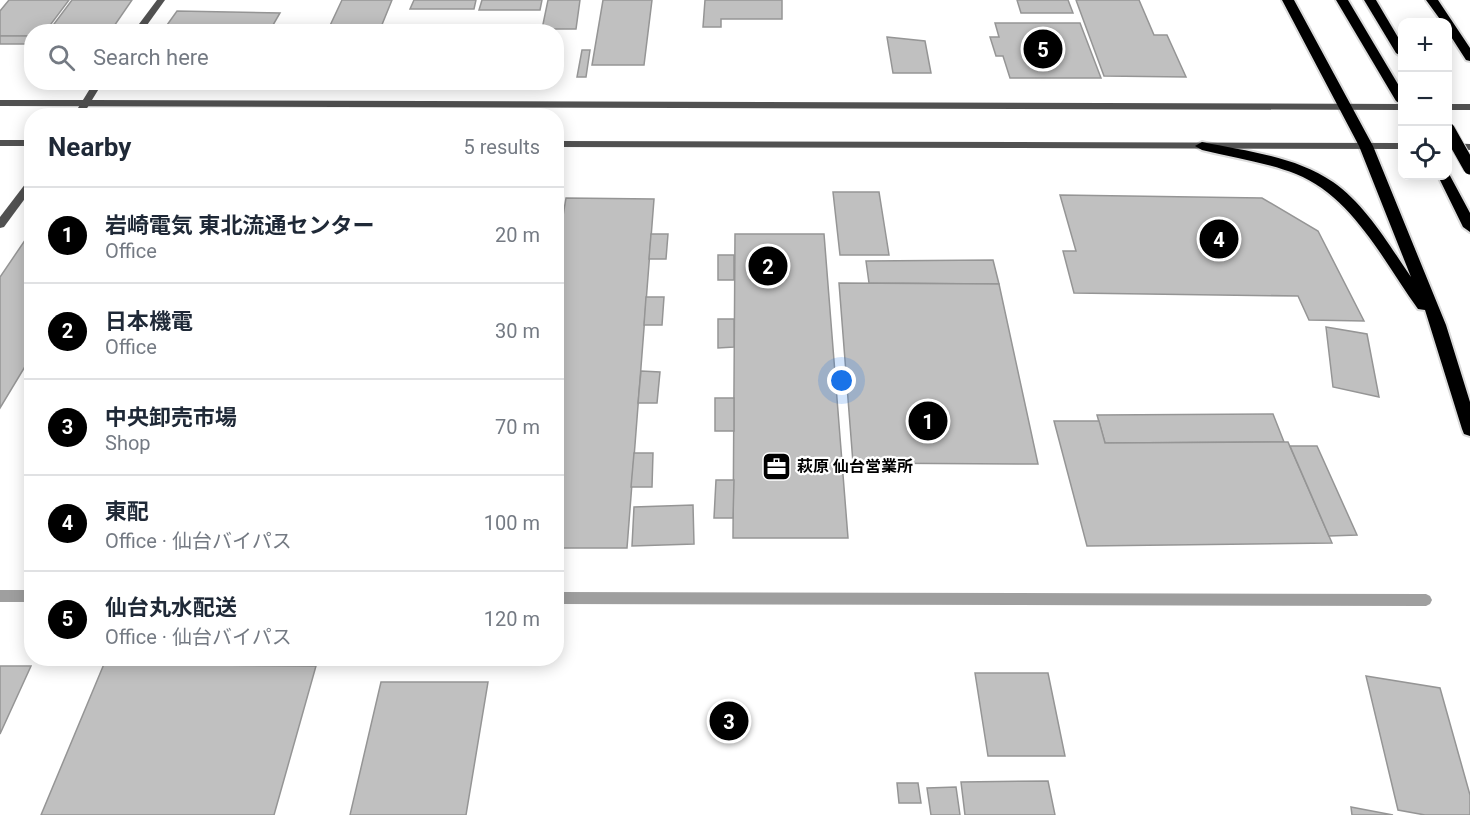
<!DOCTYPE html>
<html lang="en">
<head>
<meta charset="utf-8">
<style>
  :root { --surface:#fff; --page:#f2f2f3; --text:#1f2937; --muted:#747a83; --line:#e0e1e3; --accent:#000 }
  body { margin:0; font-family:Roboto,"Noto Sans JP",sans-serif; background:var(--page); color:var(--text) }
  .controls { position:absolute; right:18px; top:18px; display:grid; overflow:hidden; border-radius:12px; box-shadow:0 3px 15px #0003 }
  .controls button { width:54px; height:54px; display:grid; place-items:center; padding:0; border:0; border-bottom:2px solid var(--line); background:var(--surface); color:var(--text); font:30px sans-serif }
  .you { position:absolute; left:842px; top:381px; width:21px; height:21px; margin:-15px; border:4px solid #fff; border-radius:50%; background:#1a73e8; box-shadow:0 0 0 9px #1a73e833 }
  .badge { display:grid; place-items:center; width:39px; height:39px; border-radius:50%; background:var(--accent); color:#fff; font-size:20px; font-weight:700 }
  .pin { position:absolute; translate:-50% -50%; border:3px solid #fff; box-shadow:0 2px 6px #0006 }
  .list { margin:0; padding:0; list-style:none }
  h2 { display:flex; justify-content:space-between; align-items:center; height:78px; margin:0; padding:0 24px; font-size:26px }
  h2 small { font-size:20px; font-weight:400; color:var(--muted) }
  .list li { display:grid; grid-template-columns:39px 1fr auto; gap:18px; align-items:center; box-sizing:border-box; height:96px; padding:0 24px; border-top:2px solid var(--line) }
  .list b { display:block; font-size:22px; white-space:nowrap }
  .list p { margin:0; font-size:20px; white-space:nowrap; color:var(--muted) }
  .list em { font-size:20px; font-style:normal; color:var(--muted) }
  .icon { flex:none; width:33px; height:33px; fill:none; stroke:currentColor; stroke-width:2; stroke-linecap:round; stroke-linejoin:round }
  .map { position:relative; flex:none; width:1470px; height:815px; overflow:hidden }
  .search { position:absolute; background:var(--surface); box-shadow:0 3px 15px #0003; left:24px; top:24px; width:540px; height:66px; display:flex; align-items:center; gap:15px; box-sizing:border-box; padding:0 21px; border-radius:24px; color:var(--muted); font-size:22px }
  .panel { position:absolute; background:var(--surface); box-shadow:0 3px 15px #0003; left:24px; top:108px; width:540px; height:558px; border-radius:24px }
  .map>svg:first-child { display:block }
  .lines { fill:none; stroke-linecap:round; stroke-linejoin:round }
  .stream { fill:#9f9f9f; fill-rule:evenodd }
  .building { fill:#c0c0c0; stroke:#959595; stroke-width:1.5 }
  .trunk-casing { stroke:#dbdbdb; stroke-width:4 }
  .minor { fill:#515151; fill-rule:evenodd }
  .tertiary { fill:#515151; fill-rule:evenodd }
  .trunk { fill:#000; fill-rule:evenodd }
  .trunk-bridge-casing { stroke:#dbdbdb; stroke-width:15; stroke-linecap:butt }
  .trunk-bridge { stroke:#000; stroke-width:13 }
  .labels { text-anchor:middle; stroke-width:4.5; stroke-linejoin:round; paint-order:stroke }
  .poi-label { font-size:16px; font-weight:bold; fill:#000; stroke:#fff; text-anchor:start }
</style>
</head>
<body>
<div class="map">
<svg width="1470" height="815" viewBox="0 0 1470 815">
  <rect width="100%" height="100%" fill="#fff"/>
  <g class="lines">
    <g class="stream">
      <rect x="0" y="590" width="32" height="12"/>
      <path d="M556 592 1426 594 1430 596 1432 600 1430 604 1426 606 556 604Z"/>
    </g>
  </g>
  <g class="building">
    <path d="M9 0H69L45 32H32V36H0V11Z"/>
    <path d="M72 0H132L110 32H48Z"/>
    <path d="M342 0H392L379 32H327Z"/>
    <path d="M414 0H476L474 9H410Z"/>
    <path d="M482 0H542L540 10H479Z"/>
    <path d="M548 0H580L576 29H542Z"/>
    <path d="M603 0H652L644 65H592Z"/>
    <path d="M705 0H782V19H721V27H703Z"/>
    <path d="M1017 0H1068L1073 13H1021Z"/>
    <path d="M1076 0H1139L1154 35H1167L1186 77 1104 76Z"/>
    <path d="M177 11 280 13 269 32H162Z"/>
    <path d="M995 23H1080L1101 78H1010L1003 56H996L990 37H999Z"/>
    <rect x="0" y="36" width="32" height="8"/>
    <path d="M887 37 925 41 931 73H893Z"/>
    <path d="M582 50H590L586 77H577Z"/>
    <path d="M833 192H879L889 255H840Z"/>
    <path d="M1060 195 1262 198 1318 231 1364 321 1309 320 1298 296 1074 293 1063 251H1076Z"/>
    <path d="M566 198 654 199 627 548H556V258Z"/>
    <path d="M32 230V355L0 408V277Z"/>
    <path d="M651 234H668L666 259H649Z"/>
    <path d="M735 234H824L848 538H733Z"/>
    <rect x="718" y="255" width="16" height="25"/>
    <path d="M993 260 999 284 869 283 866 261Z"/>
    <path d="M839 283 999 284 1038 464 853 463Z"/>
    <path d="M646 297H664L662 325H644Z"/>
    <path d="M718 319H734V347L718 348Z"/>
    <path d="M1326 327 1367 334 1379 397 1333 387Z"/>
    <path d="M641 371 660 372 657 403H638Z"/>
    <rect x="715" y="398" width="19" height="33"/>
    <path d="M1273 414 1284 442 1105 443 1097 415Z"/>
    <path d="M1054 421H1099L1105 443 1288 442 1332 543 1087 546Z"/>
    <path d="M1290 446H1317L1357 535 1329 536Z"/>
    <path d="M634 453H653L652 487H631Z"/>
    <path d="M716 480H734L733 518H714Z"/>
    <path d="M693 505 694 544 632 546 634 507Z"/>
    <path d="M104 664 316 666 274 815H41Z"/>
    <path d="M0 666H31L0 734Z"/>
    <path d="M975 673H1048L1065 756H988Z"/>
    <path d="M1366 676 1440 688 1470 795V815H1425L1398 810Z"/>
    <path d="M381 682H488L466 815H350Z"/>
    <path d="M1048 781 1055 815H965L961 782Z"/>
    <path d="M897 783H918L921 803H899Z"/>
    <path d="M956 787 960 815H931L927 788Z"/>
    <path d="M1351 807 1393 815H1352Z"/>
  </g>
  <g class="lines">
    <defs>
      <g id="trunk">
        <path d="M1282 0H1294L1373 146 1446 325 1470 402V436L1464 434 1462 429 1425 310 1418 309C1384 262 1353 197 1296 174 1266 162 1233 158 1202 150L1195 146 1202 142C1245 151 1295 156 1333 182 1366 205 1389 245 1411 277L1359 146Z"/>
        <path d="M1336 0H1348L1402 91V105L1396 101Z"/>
        <path d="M1364 0H1376L1402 44V57L1396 53Z"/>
        <path d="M1426 0H1438L1470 48V61L1466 60 1448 32V22H1442Z"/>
        <path d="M1448 172 1470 213V232L1463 227 1438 176H1448Z"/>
      </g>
    </defs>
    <use href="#trunk" class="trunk-casing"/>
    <g class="minor">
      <path d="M86 99 91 102 82 116H73L83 100Z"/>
      <path d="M32 178V189L4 227 0 228V217L29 179Z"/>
    </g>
    <g class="tertiary">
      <path d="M157 0H165L142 32H133Z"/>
      <path d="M94 82H103L92 100 1402 104V110L0 106V100H83Z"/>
      <rect x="1448" y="104" width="22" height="6"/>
      <rect x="0" y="140" width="32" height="6"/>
      <path d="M556 141 1402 143V149L556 147Z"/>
      <path d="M1448 143 1470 144V150L1448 149Z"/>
    </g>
    <use href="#trunk" class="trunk"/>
    <defs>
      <path id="trunk-bridge" d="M1448 129 1470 168"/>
    </defs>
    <use href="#trunk-bridge" class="trunk-bridge-casing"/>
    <use href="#trunk-bridge" class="trunk-bridge"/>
  </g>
  <defs>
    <symbol id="office-square" viewBox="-11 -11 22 22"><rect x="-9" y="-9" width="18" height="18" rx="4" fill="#000" stroke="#fff"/><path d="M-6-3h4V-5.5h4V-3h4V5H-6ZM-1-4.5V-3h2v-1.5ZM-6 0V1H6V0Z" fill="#fff"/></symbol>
  </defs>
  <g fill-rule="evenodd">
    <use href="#office-square" x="760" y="450" width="33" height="33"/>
  </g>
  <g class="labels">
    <g class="poi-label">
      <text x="797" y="472">萩原 仙台営業所</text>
    </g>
  </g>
</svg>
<div class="controls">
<button>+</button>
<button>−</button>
<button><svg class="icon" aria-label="locate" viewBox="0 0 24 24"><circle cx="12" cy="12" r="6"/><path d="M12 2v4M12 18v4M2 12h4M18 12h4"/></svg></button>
</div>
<div class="you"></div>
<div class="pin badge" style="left:928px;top:421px">1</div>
<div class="pin badge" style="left:768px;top:266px">2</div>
<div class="pin badge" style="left:729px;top:721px">3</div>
<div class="pin badge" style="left:1219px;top:239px">4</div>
<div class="pin badge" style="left:1043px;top:49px">5</div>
<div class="search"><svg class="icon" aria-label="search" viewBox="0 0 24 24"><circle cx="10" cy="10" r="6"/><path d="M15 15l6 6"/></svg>Search here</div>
<section class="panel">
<h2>Nearby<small>5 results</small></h2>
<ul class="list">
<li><span class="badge">1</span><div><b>岩崎電気 東北流通センター</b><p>Office</p></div><em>20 m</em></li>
<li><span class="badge">2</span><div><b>日本機電</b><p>Office</p></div><em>30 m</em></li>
<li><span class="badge">3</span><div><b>中央卸売市場</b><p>Shop</p></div><em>70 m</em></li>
<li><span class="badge">4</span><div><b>東配</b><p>Office · 仙台バイパス</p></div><em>100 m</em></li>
<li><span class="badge">5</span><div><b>仙台丸水配送</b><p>Office · 仙台バイパス</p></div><em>120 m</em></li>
</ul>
</section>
</div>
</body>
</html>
